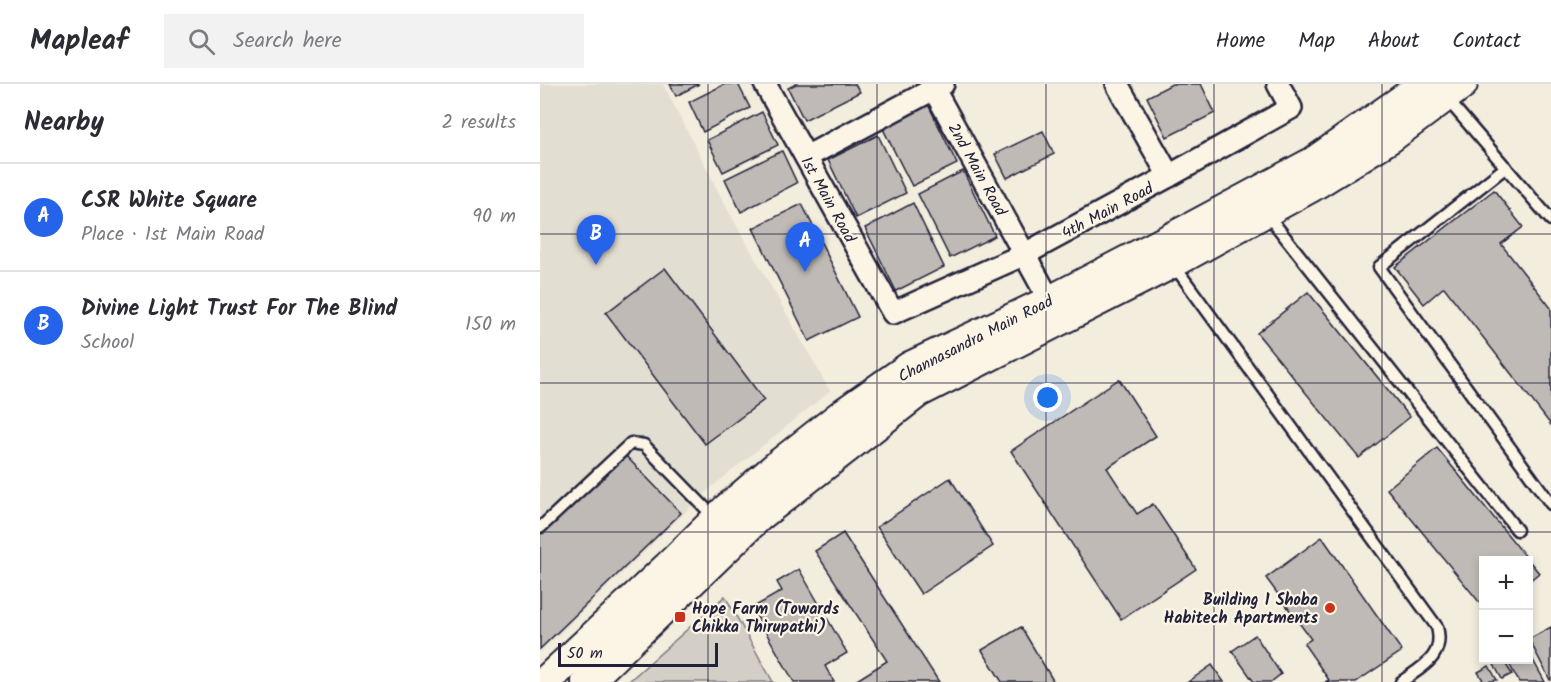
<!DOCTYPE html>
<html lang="en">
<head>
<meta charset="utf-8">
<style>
  :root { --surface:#fff; --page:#f2f2f3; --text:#2b2b33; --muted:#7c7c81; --line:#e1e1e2; --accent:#2563eb }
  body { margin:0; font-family:Kalam,sans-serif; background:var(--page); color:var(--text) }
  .controls { position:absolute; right:18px; bottom:18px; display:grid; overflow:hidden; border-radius:0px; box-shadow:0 3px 9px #0003 }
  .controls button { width:54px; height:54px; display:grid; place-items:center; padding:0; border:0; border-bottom:2px solid var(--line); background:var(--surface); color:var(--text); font:30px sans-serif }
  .scale { position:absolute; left:18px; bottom:15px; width:160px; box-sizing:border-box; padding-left:6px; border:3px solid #22223b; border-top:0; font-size:16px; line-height:21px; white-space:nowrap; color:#22223b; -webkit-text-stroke:4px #fcf5e5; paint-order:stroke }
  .you { position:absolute; left:508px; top:314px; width:21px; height:21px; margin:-15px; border:4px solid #fff; border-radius:50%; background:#1a73e8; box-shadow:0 0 0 9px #1a73e833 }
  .badge { display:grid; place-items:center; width:39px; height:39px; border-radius:50%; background:var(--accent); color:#fff; font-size:20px; font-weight:700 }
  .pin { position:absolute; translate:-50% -50px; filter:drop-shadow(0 2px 3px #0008) }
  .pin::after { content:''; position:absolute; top:32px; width:21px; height:18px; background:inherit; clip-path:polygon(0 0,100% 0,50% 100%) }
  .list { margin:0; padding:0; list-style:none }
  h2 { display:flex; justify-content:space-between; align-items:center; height:78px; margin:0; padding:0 24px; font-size:26px }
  h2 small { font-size:20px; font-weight:400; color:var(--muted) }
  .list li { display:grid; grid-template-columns:39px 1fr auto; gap:18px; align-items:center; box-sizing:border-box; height:108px; padding:0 24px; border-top:2px solid var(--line) }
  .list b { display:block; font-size:22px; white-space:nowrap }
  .list p { margin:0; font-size:20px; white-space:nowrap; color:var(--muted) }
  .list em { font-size:20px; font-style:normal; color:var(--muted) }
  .icon { flex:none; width:33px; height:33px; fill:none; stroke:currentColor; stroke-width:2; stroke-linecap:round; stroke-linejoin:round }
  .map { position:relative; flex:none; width:1011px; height:598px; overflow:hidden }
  header { display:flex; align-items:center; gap:36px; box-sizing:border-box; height:84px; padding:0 30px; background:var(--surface); border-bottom:2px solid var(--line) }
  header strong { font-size:28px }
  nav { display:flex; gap:33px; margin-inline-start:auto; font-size:21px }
  .search { width:420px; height:54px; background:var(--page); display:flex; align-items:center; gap:15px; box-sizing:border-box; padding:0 21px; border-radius:0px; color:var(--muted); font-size:22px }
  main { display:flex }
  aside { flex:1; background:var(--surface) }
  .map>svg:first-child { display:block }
  .built { fill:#e3ded2 }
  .green { fill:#d4cfc6; stroke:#7b7880; stroke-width:1.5 }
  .building { fill:#bfbab6; stroke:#22223b; stroke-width:1.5 }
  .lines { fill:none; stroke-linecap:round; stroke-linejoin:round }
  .lane-casing { stroke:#22223b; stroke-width:15 }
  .street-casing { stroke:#22223b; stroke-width:26 }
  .secondary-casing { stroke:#22223b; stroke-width:34 }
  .lane { stroke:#fcf5e5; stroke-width:10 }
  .street { stroke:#fcf5e5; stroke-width:21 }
  .secondary { stroke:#fcf5e5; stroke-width:30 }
  .grid { fill:none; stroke:#22223b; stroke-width:1.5; stroke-opacity:0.55 }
  .poi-dot { fill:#c8321e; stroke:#fcf5e5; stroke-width:2 }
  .labels { text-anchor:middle; stroke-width:4.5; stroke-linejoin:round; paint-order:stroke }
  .street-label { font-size:16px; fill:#22223b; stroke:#fcf5e5 }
  .poi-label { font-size:16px; font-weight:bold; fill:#22223b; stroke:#fcf5e5; text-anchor:end }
</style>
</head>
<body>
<header>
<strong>Mapleaf</strong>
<div class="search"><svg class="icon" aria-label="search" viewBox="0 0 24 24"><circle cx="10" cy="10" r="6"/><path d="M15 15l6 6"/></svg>Search here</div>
<nav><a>Home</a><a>Map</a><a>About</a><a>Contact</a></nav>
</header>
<main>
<aside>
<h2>Nearby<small>2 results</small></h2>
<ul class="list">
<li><span class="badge">A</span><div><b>CSR White Square</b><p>Place · 1st Main Road</p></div><em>90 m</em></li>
<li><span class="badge">B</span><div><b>Divine Light Trust For The Blind</b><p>School</p></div><em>150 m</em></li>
</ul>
</aside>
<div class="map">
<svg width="1011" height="598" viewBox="0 0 1011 598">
  <rect width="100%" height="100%" fill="#f3edde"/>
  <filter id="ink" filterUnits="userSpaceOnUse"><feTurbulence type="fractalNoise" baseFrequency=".0167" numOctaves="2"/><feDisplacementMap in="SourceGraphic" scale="12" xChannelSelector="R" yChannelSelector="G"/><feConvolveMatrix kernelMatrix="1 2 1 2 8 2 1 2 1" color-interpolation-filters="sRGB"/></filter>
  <g filter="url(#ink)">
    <path class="built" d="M0 0H123L188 126 290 307 167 407 0 568Z"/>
    <path class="green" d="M185 512 233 598H88Z"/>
    <g class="building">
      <path d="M130 0H159L136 12Z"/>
      <path d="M185 0H198L210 24 163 48 149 18Z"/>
      <path d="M256 0H315L320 8 264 36 248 4Z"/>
      <path d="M632 0H661L675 29 627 53 607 13Z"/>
      <path d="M386 16 417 80 372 102 340 39Z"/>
      <path d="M222 28 238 61 183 88 167 56Z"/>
      <path d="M503 47 514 70 467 94 455 70Z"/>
      <path d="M338 51 366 109 316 134 288 76Z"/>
      <path d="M242 67 257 99 201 128 185 95Z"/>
      <path d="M423 87 455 152 410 174 378 110Z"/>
      <path d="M954 106 983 143 961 160 1011 224V341L904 203 884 220 855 183Z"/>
      <path d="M373 119 404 183 356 207 325 144Z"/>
      <path d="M262 120 318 233 269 257 213 144Z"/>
      <path d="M125 184 224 316 165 360 66 229Z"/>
      <path d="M768 208 870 333 819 374 717 249Z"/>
      <path d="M579 295 616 352 567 384 597 430 613 420 656 485 581 535 471 367Z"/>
      <path d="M897 364 999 489 988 498V476H944V524L847 405Z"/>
      <path d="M82 368 141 429 0 565V448Z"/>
      <path d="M410 394 453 462 381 510 337 443Z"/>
      <path d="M303 449 399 598H319L317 596 347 577 275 467Z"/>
      <path d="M782 453 862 567 816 598H785L789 596 764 560 771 555 726 494Z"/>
      <path d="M259 485 307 569 285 582 294 598H254L212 524 242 507 237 498Z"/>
      <path d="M481 543 514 598H462L442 566Z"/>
      <path d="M1011 543V596H1010L989 555Z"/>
      <path d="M715 551 741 590 731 598H714L692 567Z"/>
      <path d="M988 567 1005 598H979L967 576H988Z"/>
      <path d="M955 576H963L972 590 962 595 952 577Z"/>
      <path d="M672 581 684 598H648Z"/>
      <path d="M949 582 957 596 944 598 938 588Z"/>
    </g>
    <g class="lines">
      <defs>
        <g id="lane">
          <path d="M907 15 1011 136"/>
          <path d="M966 83 839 183 1011 420"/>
          <path d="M726 129 977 446"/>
          <path d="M633 180 897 543C905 573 882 583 861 598"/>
          <path d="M1 443 91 359 104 361 174 433"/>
        </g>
        <g id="street">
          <path d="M225 0 353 229 485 170 629 92 751 24 738 0"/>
          <path d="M391 0 510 217"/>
          <path d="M577 0 629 92"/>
          <path d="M266 73 403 0"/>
        </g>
        <g id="secondary">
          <path d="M5 598 128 483 186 426 242 378 303 330 370 283 510 217 647 146 774 78 885 0"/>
          <path d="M47 598 219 432 378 308 632 179 772 102 851 53 922 0"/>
        </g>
      </defs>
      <use href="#lane" class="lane-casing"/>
      <use href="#street" class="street-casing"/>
      <use href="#secondary" class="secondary-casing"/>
      <use href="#lane" class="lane"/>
      <use href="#street" class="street"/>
      <use href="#secondary" class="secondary"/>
    </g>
  </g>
  <path class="grid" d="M168 0V598M337 0V598M506 0V598M674 0V598M842 0V598M0 150H1011M0 299H1011M0 448H1011"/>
  <g class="poi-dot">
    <circle cx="790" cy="524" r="6"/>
    <rect x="134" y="527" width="12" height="12" rx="3"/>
  </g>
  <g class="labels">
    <g class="street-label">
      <text transform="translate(438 85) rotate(61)" y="6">2nd Main Road</text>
      <text transform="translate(289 115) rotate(61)" y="6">1st Main Road</text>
      <text transform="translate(567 126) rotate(-28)" y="6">4th Main Road</text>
      <text transform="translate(435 254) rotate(-27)" y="6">Channasandra Main Road</text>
    </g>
    <g class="poi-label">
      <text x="778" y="521">Building 1 Shoba<tspan x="778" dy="18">Habitech Apartments</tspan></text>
      <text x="152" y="530" text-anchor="start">Hope Farm (Towards<tspan x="152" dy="18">Chikka Thirupathi)</tspan></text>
    </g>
  </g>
</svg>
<div class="controls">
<button>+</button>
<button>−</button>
</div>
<div class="scale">50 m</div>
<div class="you"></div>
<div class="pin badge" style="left:265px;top:188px">A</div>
<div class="pin badge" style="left:56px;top:181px">B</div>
</div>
</main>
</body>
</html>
